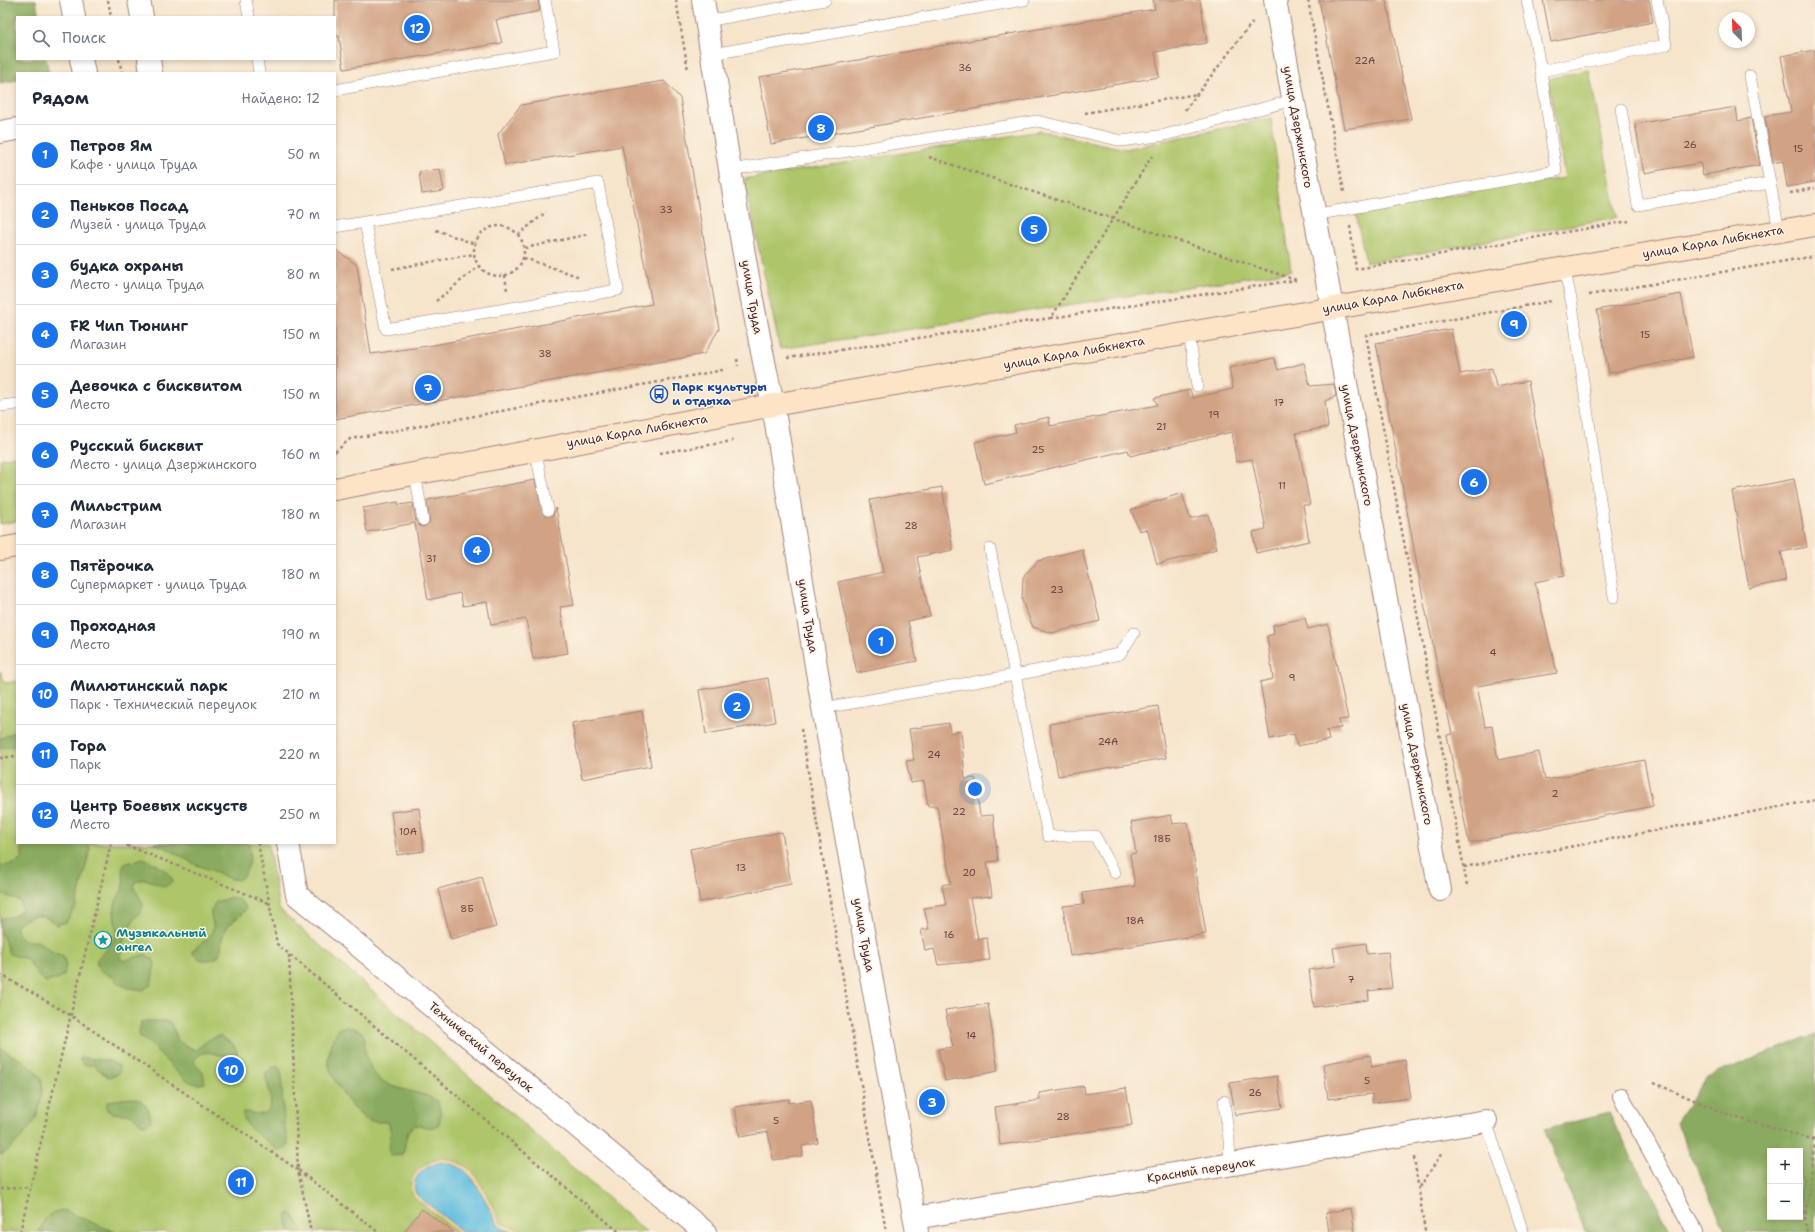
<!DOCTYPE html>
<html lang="ru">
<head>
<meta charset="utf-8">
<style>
  :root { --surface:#fff; --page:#f6f6f7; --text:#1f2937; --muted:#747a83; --line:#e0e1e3; --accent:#1a73e8 }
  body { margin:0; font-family:"Shantell Sans",sans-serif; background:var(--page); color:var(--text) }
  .controls { position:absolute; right:12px; bottom:12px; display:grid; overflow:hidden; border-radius:0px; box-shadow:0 2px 6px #0003 }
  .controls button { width:36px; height:36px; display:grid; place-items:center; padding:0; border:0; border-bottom:1px solid var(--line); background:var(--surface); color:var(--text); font:20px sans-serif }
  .compass { position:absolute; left:1719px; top:12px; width:36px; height:36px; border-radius:50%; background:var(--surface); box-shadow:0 2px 6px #0003; rotate:337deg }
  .you { position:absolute; left:975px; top:789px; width:14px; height:14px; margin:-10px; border:3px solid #fff; border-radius:50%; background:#1a73e8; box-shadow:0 0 0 6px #1a73e833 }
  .badge { display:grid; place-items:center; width:26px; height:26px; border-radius:50%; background:var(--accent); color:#fff; font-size:13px; font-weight:700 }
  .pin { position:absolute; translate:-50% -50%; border:2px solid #fff; box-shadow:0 1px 4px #0006 }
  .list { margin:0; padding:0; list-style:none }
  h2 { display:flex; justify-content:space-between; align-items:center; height:52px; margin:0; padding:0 16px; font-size:17px }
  h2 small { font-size:13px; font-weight:400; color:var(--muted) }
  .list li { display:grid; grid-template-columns:26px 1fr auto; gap:12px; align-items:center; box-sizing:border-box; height:60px; padding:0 16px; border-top:1px solid var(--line) }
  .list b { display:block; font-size:15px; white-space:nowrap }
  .list p { margin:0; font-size:13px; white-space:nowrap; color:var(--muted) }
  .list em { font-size:13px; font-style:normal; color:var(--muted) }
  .icon { flex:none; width:22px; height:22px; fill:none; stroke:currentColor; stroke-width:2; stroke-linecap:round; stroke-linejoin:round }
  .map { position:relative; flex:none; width:1815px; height:1232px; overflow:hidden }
  .search { position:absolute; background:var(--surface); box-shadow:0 2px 6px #0003; left:16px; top:16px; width:320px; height:44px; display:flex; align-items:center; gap:10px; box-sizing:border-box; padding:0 14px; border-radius:0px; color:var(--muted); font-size:15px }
  .panel { position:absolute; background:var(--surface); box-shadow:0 2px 6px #0003; left:16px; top:72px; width:320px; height:772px; border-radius:0px }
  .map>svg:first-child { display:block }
  .green { fill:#adc66b; stroke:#7c724b }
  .forest { fill:#8aab5f; stroke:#6a6545; fill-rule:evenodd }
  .sand { fill:#eeda9e; stroke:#9c7c64 }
  .water { fill:#61bddf; stroke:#566e85 }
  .building { fill:#d1a384 }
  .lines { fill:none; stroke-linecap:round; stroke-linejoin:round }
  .service-casing { stroke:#a0827b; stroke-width:12 }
  .pedestrian-casing { stroke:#a0827b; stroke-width:18 }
  .minor-casing { stroke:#a0827b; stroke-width:24 }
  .secondary-casing { stroke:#a0827b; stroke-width:24 }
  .path { stroke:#a0827b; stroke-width:2.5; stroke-dasharray:3 3; stroke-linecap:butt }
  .service { stroke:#fff; stroke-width:11 }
  .pedestrian { stroke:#fff; stroke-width:16 }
  .minor { stroke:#fff; stroke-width:22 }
  .secondary { stroke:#fee4c6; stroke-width:22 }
  .labels { text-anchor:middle; stroke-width:3; stroke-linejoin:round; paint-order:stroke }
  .number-label { font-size:10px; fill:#6c4041 }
  .street-label { font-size:12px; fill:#4a1f2b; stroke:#fcf5e5 }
  .transit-label { font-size:12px; font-weight:bold; fill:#164399; stroke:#fcf5e5; text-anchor:start }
  .culture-label { font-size:12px; font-weight:bold; fill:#0d838f; stroke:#fcf5e5; text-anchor:start }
</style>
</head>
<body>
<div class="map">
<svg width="1815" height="1232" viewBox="0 0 1815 1232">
  <rect width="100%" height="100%" fill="#fcf5e5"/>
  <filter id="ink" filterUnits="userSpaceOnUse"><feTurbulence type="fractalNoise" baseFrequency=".025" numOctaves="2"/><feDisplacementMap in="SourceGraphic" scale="8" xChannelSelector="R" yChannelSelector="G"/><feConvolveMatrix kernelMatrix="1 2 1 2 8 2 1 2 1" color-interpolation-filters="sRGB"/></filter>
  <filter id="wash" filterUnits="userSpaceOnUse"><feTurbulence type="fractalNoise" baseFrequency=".012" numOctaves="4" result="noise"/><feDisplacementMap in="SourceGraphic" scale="16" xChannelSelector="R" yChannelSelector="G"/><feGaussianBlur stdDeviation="0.9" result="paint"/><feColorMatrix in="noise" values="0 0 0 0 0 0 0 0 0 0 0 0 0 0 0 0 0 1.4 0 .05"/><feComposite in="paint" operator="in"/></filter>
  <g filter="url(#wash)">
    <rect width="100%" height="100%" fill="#f6e4cb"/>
    <g class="green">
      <path d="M1589 70 1617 217 1366 263 1355 209 1565 178 1548 79Z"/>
      <path d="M1271 118 1291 271 780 349 744 179 1040 131 1125 149Z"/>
      <path d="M17 456V521L0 524V459Z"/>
      <path d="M0 671 5 683 17 681V843H268L279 909 646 1232H0Z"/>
    </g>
    <g class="forest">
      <path d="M0 0H36L39 17H17V59H46L49 73H17V80L0 83Z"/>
      <path d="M17 730V746L0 748V739Z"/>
      <path d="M22 843H88L90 849 76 906 66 922 56 925C42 911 29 914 15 927 19 939 25 942 37 941L53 952 63 956 66 965 64 975 56 980 46 982 38 976 27 959 9 954 3 936 0 933V919L14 916 22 910 20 901 0 893V866L14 864 22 859Z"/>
      <path d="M153 843H249C251 858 251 869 239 880L230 879 217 872 194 864 169 849Z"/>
      <path d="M143 858C154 863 168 869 173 881L165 887 145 879 135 882 134 887 143 904 142 909 133 921 125 934 120 959 124 961 145 954 153 959 155 964 151 985 143 990 129 988 119 984 113 977 99 970 96 961C102 952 111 947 115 937 118 929 114 920 114 912 115 893 128 893 122 868L125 864Z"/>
      <path d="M231 897C239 899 243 901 246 908 242 917 231 920 226 929 220 938 223 949 218 957 209 962 197 962 192 952 197 943 211 941 213 929 214 923 210 917 211 910L216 902Z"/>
      <path d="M146 1021H167L171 1023 179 1042 195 1050 210 1039 220 1036 233 1044 238 1053C234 1054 229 1056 225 1056 213 1054 201 1047 194 1062L203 1073 205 1083C188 1091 165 1058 153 1047 149 1043 145 1040 140 1037L139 1033 141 1022Z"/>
      <path d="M343 1027 353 1028 362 1032C366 1038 364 1042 365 1050 366 1057 370 1067 374 1073 389 1093 419 1088 438 1102L441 1114 439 1124C429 1133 419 1121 412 1127 404 1134 407 1146 402 1154L392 1156 389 1153 391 1132 388 1122C382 1122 375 1122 369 1121 356 1116 328 1075 328 1061 329 1049 333 1039 338 1029Z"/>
      <path d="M1815 1034V1232H1726L1676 1123 1707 1077ZM1770 1151H1800V1217H1770Z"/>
      <path d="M0 1048C13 1056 34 1065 41 1079 45 1086 39 1111 36 1118 31 1127 9 1153 0 1155Z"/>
      <path d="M81 1057 110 1061 119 1066 120 1071 117 1075 108 1077 93 1065H84L80 1061Z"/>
      <path d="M273 1067H279L281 1071 284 1123 288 1144 286 1148C283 1150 280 1151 277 1150 274 1149 272 1145 270 1143 259 1135 243 1127 243 1112 250 1111 256 1115 262 1114 279 1109 266 1084 265 1073Z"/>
      <path d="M131 1098C145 1099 149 1108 151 1121L148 1124C140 1126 137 1120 132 1115 123 1113 116 1116 107 1110V1101Z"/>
      <path d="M1609 1113 1671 1232H1585L1544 1129Z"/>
      <path d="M63 1210 115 1232H39C45 1217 47 1213 63 1210Z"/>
      <path d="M290 1213 294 1216 303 1232H289L286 1215Z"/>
    </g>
    <path class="sand" d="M442 1158C451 1160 460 1162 468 1168 479 1175 494 1210 501 1223L527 1232C517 1232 506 1232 498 1225L473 1179 415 1191 417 1195 463 1232H457L414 1197C402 1177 424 1162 442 1158Z"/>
    <path class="water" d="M442 1162C450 1164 458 1165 465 1171 476 1179 491 1212 498 1225L502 1229 513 1232H463L417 1195C407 1178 427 1165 442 1162Z"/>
    <g id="blocks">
      <g class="building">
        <path d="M335 0H538L540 11 496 20 502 43 344 69 339 36H335Z"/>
        <path d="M1153 0H1200L1207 43 1155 52 1159 77 771 144 759 77 1155 9Z"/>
        <path d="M1319 0H1386L1411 119 1344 129Z"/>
        <path d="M1543 0H1649L1653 22 1551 42Z"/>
        <path d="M1815 50V182L1787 187 1783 161 1773 163 1765 116 1791 112 1781 56Z"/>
        <path d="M664 81 680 98 719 329 704 354 335 419V249L357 265 371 354 428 346 652 304 622 146 505 165 498 134 521 105Z"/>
        <path d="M1736 107 1738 121 1751 118 1760 165 1703 175 1700 163 1644 173 1635 124Z"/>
        <path d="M440 169 444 191 422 194 419 172Z"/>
        <path d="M1681 294 1693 357 1609 373 1597 310Z"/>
        <path d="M1451 329 1460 374 1492 368 1496 387 1528 381 1564 576 1535 582 1557 673 1477 686 1485 727 1492 726 1498 760 1539 752 1545 780 1644 760 1653 806 1469 843 1447 735 1452 734 1424 603 1376 343Z"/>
        <path d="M1274 358 1278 370 1304 363 1310 386 1334 384 1336 396 1325 401 1328 427 1296 433 1310 505H1303L1309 541 1256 553 1253 532 1266 529 1252 459 1236 462 1232 432 1130 456 1128 450 984 484 975 442 1016 432 1014 425 1049 417 1050 426 1157 405 1154 398 1190 390 1193 398 1233 389 1229 368Z"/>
        <path d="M1794 479 1807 547 1781 552 1786 581 1749 588 1732 491Z"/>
        <path d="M535 480 543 514 550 517 553 515 556 508 574 605 560 607 568 653 533 659 526 619 491 625 487 602 463 606 460 593 428 600 415 523 367 532 363 508 398 502 399 505 413 503 416 522 420 526 424 527 430 522 427 500Z"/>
        <path d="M942 487 953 550 917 557 930 616 908 621 917 661 857 673 838 582 883 572 870 500Z"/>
        <path d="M1182 493 1190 519 1208 514 1217 549 1157 564 1147 529 1139 531 1131 510Z"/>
        <path d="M1082 549 1100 621 1052 633 1033 627 1022 601 1023 577 1038 561Z"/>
        <path d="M1305 618 1308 629 1328 624 1348 719 1339 720 1341 728 1327 730 1329 740 1297 746 1294 734 1270 739 1260 682 1273 679 1267 636 1274 634 1273 625Z"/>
        <path d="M768 678 775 722 706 734 699 690Z"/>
        <path d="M1158 706 1166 758 1058 776 1049 724Z"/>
        <path d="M642 711 651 766 582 779 572 723Z"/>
        <path d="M949 723 950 733 961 731 965 779 975 778 980 816 993 815 998 861 987 862 992 896 970 898 978 939 987 938 990 960 938 965 934 949 925 951 921 930 929 929 924 908 946 905 942 885 951 883 937 806H928L924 781 911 783 906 761 914 760 909 729Z"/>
        <path d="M419 808 424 851 397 855 391 812Z"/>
        <path d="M1171 815 1173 824 1188 822 1206 934 1070 956 1063 906 1084 904 1083 893 1135 886 1130 854 1136 853 1131 822Z"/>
        <path d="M782 832 791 884 700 902 690 849Z"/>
        <path d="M482 877 496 927 451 939 438 889Z"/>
        <path d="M1366 943 1367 954 1388 952 1392 988 1368 991 1369 1000 1314 1007 1309 970 1336 966 1333 948Z"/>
        <path d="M988 1004 998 1071 945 1081 938 1049 953 1047 945 1010Z"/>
        <path d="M1370 1055 1372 1067 1405 1060 1411 1098 1372 1103V1094L1328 1099 1323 1064Z"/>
        <path d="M1277 1076 1282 1108 1235 1115 1230 1083Z"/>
        <path d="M1084 1086 1085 1094 1126 1088 1132 1125 1000 1145 995 1107 1040 1100 1039 1093Z"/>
        <path d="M789 1099V1103L811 1100 818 1143 802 1146 803 1156 773 1160 768 1132 740 1137 735 1107Z"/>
        <path d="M1351 1208 1355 1232H1329L1326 1213Z"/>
        <path d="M422 1209 454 1232H404Z"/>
      </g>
    </g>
  </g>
  <g filter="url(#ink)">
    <use href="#blocks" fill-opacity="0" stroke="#a0827b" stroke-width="1"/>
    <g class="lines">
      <defs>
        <g id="service">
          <path d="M246 0 249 17"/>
          <path d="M706 21 825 0"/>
          <path d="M712 54 1024 0"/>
          <path d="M257 59 259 73"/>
          <path d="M1541 71 1666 45 1657 0"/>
          <path d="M1750 76 1779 231"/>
          <path d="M335 90 554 51 545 0"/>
          <path d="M1621 109 1638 205 1770 183"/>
          <path d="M730 170 1037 121 1122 141 1165 135 1293 100"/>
          <path d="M1314 215 1556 171 1541 71 1527 0"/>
          <path d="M335 227C415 214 495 201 575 187L598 183 618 290 386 329 365 222"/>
          <path d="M1564 267 1572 304 1614 597"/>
          <path d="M1189 334 1197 386"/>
          <path d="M0 406 17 404"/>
          <path d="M535 449 548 510"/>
          <path d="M415 473 423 520"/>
          <path d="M990 549 1015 675 1120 654 1134 633"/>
          <path d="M823 708 1015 675 1048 836H1095L1115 873"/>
          <path d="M1224 1101 1229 1140 1230 1165"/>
          <path d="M1486 1121 1523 1232"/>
        </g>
        <path id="pedestrian" d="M1621 1096 1695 1232"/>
        <g id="minor">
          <path d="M71 0 74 17"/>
          <path d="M139 0 142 17"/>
          <path d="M703 0C725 135 744 271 773 405L823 708 917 1232"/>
          <path d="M1275 0 1440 890"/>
          <path d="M81 59 84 73"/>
          <path d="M149 59 151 73"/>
          <path d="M0 132 17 129"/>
          <path d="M288 843 297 895 705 1232"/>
          <path d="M915 1218 1486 1121"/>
        </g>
        <g id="secondary">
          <path d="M335 489 773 405 1815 225"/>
          <path d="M0 549 17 546"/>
        </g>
      </defs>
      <use href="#service" class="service-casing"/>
      <use href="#pedestrian" class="pedestrian-casing"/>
      <use href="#minor" class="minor-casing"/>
      <use href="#secondary" class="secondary-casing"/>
      <g class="path">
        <path d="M108 0 111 17"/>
        <path d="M676 0 688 70"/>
        <path d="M1308 0 1344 192"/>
        <path d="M119 59 122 73"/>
        <path d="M1185 110 1254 20"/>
        <path d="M1085 113 1197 94"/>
        <path d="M929 157 1296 280"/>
        <path d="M1790 193 1815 188"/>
        <circle cx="499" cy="251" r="25"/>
        <path d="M1350 226 1356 269 1629 221"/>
        <path d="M436 230 475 244"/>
        <path d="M518 235 546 212"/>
        <path d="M525 248 589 234"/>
        <path d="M524 258 580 277"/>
        <path d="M392 269 474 254"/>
        <path d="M505 275 507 291"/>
        <path d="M1589 295 1815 256"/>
        <path d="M436 301 479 266"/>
        <path d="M1051 318 1296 280"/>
        <path d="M787 358 1051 318 1152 156"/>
        <path d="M737 359 738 366"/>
        <path d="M335 452 350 439 723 370"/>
        <path d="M660 453 733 441"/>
        <path d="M801 729 886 1232"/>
        <path d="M0 758 17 756"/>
        <path d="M121 843 269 903"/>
        <path d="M258 843 277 944 619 1232"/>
        <path d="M1464 867 1815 800"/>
        <path d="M1467 885 1366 335 1552 301"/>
        <path d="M289 955 298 1170 378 1232"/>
        <path d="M0 974 70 1015 298 1170 311 1232"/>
        <path d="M1654 1083 1734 1117 1815 1140"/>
        <path d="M1414 1157 1425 1232"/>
        <path d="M1420 1187 1442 1153"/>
        <path d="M0 1189 31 1187"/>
        <path d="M20 1232 111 843"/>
        <path d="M1807 1232 1805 1219 1815 1143"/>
      </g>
      <use href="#service" class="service"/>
      <use href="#pedestrian" class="pedestrian"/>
      <use href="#minor" class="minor"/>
      <use href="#secondary" class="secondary"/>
    </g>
  </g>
  <defs>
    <symbol id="bus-ring" viewBox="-11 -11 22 22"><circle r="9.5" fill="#fcf5e5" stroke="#1a4fb4" stroke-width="1.5"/><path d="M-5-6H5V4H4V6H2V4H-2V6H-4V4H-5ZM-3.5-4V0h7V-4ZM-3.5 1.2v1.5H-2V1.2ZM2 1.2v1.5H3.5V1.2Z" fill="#1a4fb4"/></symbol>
    <symbol id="sight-ring" viewBox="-11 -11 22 22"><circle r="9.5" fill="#fcf5e5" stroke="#0f9aa8" stroke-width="1.5"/><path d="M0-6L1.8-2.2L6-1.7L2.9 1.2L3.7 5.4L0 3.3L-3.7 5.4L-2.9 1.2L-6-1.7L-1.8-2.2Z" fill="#0f9aa8"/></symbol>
  </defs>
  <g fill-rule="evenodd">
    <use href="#bus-ring" x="649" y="384" width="20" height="20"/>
    <use href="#sight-ring" x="93" y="930" width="20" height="20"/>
  </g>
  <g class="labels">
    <g class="number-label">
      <text x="1365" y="64">22А</text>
      <text x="965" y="71">36</text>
      <text x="1690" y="148">26</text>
      <text x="1798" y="152">15</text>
      <text x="666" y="213">33</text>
      <text x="1645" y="338">15</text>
      <text x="545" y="357">38</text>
      <text x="1279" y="406">17</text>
      <text x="1214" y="418">19</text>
      <text x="1161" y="430">21</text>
      <text x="1038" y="453">25</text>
      <text x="1282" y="489">11</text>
      <text x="911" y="529">28</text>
      <text x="431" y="562">31</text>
      <text x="1057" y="593">23</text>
      <text x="1493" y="656">4</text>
      <text x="1292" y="681">9</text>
      <text x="1108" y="745">24А</text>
      <text x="934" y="758">24</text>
      <text x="1555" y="797">2</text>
      <text x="959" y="815">22</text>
      <text x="408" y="835">10А</text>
      <text x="1162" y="842">18Б</text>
      <text x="741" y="871">13</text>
      <text x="969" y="876">20</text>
      <text x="467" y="912">8Б</text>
      <text x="1135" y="924">18А</text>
      <text x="949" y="938">16</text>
      <text x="1351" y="983">7</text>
      <text x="971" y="1039">14</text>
      <text x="1367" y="1084">5</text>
      <text x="1255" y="1096">26</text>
      <text x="1063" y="1120">28</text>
      <text x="776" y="1124">5</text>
    </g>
    <g class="street-label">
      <text transform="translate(1298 127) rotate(80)" y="4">улица Дзержинского</text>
      <text transform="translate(1713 242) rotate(-10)" y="4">улица Карла Либкнехта</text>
      <text transform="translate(752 297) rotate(80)" y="4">улица Труда</text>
      <text transform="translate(1393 297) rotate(-10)" y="4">улица Карла Либкнехта</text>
      <text transform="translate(1074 353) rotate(-10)" y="4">улица Карла Либкнехта</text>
      <text transform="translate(637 431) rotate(-10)" y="4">улица Карла Либкнехта</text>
      <text transform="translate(1357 445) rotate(79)" y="4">улица Дзержинского</text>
      <text transform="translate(808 616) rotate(81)" y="4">улица Труда</text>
      <text transform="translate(1417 764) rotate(79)" y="4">улица Дзержинского</text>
      <text transform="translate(864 935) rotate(80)" y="4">улица Труда</text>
      <text transform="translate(481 1047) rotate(40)" y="4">Технический переулок</text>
      <text transform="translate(1201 1170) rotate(-9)" y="4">Красный переулок</text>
    </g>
    <g class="transit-label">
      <text x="672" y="391">Парк культуры<tspan x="672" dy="14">и отдыха</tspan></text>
    </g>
    <g class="culture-label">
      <text x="116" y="937">Музыкальный<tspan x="116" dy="14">ангел</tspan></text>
    </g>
  </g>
</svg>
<div class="controls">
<button>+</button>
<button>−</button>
</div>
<svg class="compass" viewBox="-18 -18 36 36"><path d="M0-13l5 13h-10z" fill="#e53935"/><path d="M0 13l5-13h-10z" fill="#747a83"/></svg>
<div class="you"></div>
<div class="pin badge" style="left:881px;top:641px">1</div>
<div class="pin badge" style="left:737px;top:706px">2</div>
<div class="pin badge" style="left:932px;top:1102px">3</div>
<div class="pin badge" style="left:477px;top:550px">4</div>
<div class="pin badge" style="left:1034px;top:229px">5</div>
<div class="pin badge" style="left:1474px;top:482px">6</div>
<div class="pin badge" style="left:428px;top:388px">7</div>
<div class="pin badge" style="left:821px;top:128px">8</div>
<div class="pin badge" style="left:1514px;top:324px">9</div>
<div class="pin badge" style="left:231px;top:1070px">10</div>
<div class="pin badge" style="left:241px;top:1182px">11</div>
<div class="pin badge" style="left:417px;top:28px">12</div>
<div class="search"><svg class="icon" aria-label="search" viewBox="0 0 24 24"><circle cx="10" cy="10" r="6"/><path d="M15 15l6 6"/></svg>Поиск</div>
<section class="panel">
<h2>Рядом<small>Найдено: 12</small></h2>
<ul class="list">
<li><span class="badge">1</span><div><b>Петров Ям</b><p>Кафе · улица Труда</p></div><em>50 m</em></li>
<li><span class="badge">2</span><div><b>Пеньков Посад</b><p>Музей · улица Труда</p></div><em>70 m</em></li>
<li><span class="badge">3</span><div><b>будка охраны</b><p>Место · улица Труда</p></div><em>80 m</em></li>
<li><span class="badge">4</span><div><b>FR Чип Тюнинг</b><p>Магазин</p></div><em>150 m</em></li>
<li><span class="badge">5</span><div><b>Девочка с бисквитом</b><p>Место</p></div><em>150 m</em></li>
<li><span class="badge">6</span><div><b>Русский бисквит</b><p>Место · улица Дзержинского</p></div><em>160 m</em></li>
<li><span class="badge">7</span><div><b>Мильстрим</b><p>Магазин</p></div><em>180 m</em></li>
<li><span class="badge">8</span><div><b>Пятёрочка</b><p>Супермаркет · улица Труда</p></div><em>180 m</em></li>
<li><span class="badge">9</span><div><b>Проходная</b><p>Место</p></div><em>190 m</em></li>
<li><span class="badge">10</span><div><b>Милютинский парк</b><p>Парк · Технический переулок</p></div><em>210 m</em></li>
<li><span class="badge">11</span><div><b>Гора</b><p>Парк</p></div><em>220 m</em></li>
<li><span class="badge">12</span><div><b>Центр Боевых искуств</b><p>Место</p></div><em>250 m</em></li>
</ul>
</section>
</div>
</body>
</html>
